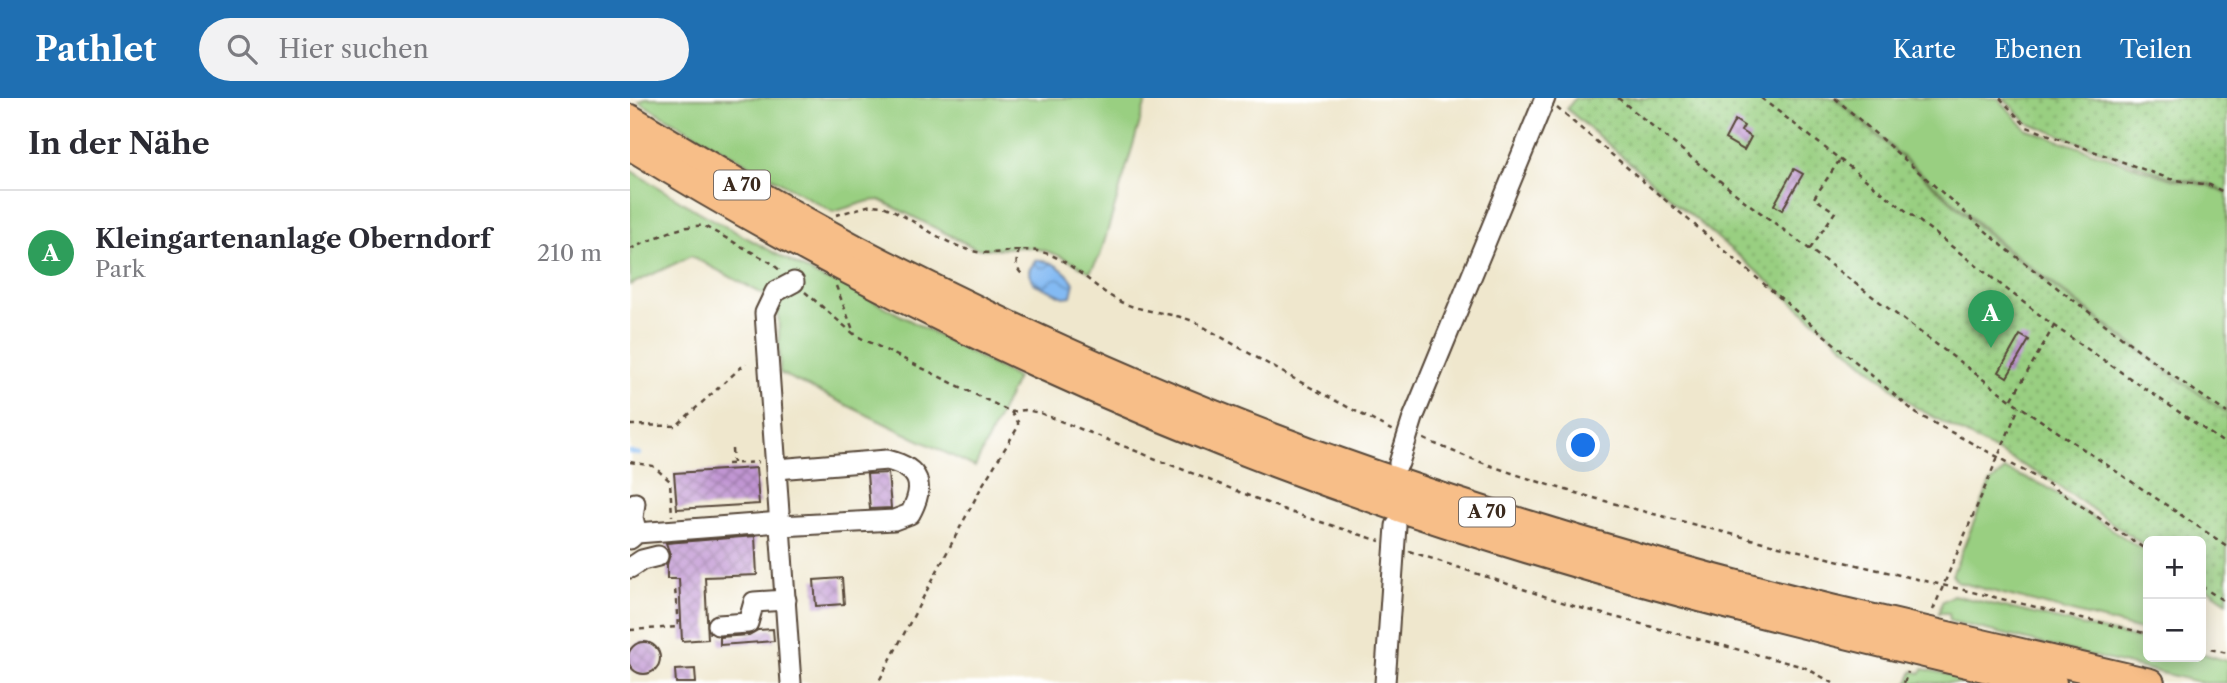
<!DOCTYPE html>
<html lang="de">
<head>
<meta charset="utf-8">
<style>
  :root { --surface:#fff; --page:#f2f2f3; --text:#2b2b33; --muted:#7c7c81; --line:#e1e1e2; --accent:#1f6fb2 }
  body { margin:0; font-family:"Libre Caslon Text",serif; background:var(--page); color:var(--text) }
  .controls { position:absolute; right:21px; bottom:21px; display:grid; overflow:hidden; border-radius:10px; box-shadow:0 4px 18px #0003 }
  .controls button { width:63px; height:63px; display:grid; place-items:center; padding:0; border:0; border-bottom:2px solid var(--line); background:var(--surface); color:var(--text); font:35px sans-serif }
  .you { position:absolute; left:954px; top:348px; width:24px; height:24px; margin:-18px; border:5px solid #fff; border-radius:50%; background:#1a73e8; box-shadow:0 0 0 10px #1a73e833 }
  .badge { display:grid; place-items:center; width:46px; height:46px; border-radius:50%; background:var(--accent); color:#fff; font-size:23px; font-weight:700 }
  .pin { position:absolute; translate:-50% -58px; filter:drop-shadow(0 2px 4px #0008) }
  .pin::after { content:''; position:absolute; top:37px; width:24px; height:21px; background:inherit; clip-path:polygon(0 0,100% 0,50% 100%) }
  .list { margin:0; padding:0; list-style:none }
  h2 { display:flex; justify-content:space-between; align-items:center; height:91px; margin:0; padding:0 28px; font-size:30px }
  h2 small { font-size:23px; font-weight:400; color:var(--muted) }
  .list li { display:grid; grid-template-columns:46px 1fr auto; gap:21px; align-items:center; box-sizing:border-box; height:126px; padding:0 28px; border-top:2px solid var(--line) }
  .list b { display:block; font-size:26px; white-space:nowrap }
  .list p { margin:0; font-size:23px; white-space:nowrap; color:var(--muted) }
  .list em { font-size:23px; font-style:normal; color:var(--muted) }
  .icon { flex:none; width:38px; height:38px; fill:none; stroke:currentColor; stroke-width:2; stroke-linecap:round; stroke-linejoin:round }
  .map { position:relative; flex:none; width:1597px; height:585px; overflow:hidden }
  header { display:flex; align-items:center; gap:42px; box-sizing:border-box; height:98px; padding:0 35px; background:var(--accent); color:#fff }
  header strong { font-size:33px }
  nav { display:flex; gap:38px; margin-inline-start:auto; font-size:24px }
  .search { width:490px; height:63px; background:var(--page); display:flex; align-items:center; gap:18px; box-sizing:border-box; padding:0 24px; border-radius:38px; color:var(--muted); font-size:26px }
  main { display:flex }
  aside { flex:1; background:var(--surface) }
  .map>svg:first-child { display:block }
  .grass { fill:#99cf81; stroke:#6a7c50; stroke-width:2 }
  .park { fill:url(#park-dots); stroke:#6a7c50; stroke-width:2 }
  .water { fill:url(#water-waves); stroke:#5f7288; stroke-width:2 }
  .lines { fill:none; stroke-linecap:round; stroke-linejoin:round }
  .stream { stroke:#83baf3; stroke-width:4.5 }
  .building { fill:url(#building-cross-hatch) }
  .minor-casing { stroke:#564638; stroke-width:23 }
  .highway-casing { stroke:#564638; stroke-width:32 }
  .path { stroke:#564638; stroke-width:2.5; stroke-dasharray:5 5; stroke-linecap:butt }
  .minor { stroke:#fff; stroke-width:19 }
  .highway { stroke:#f7be88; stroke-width:28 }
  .labels { text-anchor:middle; stroke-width:5; stroke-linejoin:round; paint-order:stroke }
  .shield { fill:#fff; stroke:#766a62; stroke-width:2 }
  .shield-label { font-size:18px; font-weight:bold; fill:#3b2a1e }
</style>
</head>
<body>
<header>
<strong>Pathlet</strong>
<div class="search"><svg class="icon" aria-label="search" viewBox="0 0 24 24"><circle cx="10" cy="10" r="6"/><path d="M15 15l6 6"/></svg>Hier suchen</div>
<nav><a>Karte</a><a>Ebenen</a><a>Teilen</a></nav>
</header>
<main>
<aside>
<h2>In der Nähe<small></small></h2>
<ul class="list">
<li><span class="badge" style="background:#2e9e5b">A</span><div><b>Kleingartenanlage Oberndorf</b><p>Park</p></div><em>210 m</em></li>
</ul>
</aside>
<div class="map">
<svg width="1597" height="585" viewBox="0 0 1597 585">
  <defs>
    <pattern id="park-dots" width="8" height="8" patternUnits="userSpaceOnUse" patternTransform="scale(1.75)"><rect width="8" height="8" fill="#99cf81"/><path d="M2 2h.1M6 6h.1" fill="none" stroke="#7ea869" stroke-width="1.8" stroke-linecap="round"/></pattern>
    <pattern id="water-waves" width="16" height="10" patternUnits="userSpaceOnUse" patternTransform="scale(1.75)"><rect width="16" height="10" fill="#83baf3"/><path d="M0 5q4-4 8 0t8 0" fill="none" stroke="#6c97c4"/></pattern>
    <pattern id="building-cross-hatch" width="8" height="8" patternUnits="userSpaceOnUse" patternTransform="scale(1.75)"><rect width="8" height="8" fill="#c196d3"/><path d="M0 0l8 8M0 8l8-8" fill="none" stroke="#9e7bab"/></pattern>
  </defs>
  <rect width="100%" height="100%" fill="#fff"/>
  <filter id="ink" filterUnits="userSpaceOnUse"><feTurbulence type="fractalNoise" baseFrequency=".0143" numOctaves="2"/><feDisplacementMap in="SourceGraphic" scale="14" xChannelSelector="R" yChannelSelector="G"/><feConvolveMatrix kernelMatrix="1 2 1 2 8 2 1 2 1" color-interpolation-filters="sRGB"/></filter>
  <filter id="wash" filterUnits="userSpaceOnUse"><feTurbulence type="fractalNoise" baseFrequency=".00686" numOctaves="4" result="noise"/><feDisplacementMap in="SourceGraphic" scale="28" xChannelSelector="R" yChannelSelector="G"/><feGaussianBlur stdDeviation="1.57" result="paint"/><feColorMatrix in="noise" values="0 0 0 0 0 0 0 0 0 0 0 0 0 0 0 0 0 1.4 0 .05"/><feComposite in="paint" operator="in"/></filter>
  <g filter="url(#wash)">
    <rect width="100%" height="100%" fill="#efe7cd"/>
    <g class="grass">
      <path d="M16 0H517L470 158 460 174C438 161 420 151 394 149 377 149 362 153 345 150L250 102 239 103 203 114 9 4Z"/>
      <path d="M1206 0H1368L1396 31 1541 81 1580 88 1597 96V315L1540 275 1375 149Z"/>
      <path d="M0 72 67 113 193 181 212 186 387 280 345 369 150 275 148 204 61 158 0 187Z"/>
      <path d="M1375 372 1415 388 1518 455V534L1328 484 1322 477 1360 385Z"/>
      <path d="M1323 497 1518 543V559H1571V555L1597 563V585H1573L1320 523 1319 515H1309L1312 504Z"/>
      <path d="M1293 571 1360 585H1278L1283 573 1291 575Z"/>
    </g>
    <g class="park">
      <path d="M945 0H1205L1374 151 1539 275 1597 315V504L1571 486V443H1518V450L1420 382 1285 309 937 11Z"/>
      <path d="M1373 0H1597V95L1580 86 1541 79 1398 25Z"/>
    </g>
    <path class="water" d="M406 162C421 161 437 173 444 185L441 198 434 199 403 185 399 172Z"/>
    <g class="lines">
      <path class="stream" d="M0 354 9 356"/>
    </g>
    <g id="blocks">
      <g class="building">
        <path d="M1105 22 1114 28 1111 33 1121 39 1114 52 1095 41Z"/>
        <path d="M1164 71 1173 76 1152 112 1144 107Z"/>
        <path d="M1390 237 1399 242 1377 279 1369 274Z"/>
        <path d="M126 370 129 406 47 411 44 375Z"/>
        <path d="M258 375 261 410 240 411 237 376Z"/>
        <path d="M125 438 127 477 75 479 78 541 52 543 49 481H37V467L40 456 36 445Z"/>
        <path d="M212 480 214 506 186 508 184 482Z"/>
        <path d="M143 531 144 543 90 547V539L119 537 128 532Z"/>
        <circle cx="14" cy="560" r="16"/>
        <path d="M65 571 66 585H46L45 572Z"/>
      </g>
    </g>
  </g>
  <g filter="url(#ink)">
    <use href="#blocks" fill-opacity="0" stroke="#564638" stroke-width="2"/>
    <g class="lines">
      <defs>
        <g id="minor">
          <path d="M769 365 783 320 915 0"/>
          <path d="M147 371 257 362C290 370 296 387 280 416L264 422 151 428"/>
          <path d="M5 405 3 420 7 435"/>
          <path d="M0 441 7 435 151 424"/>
          <path d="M0 470 12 462 28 458"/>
          <path d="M88 527 118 525 124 504 156 502"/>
          <path d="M161 585 135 215 145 194 164 184"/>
          <path d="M755 585 766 428"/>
        </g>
        <g id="highway">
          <path d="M0 21C75 66 150 111 227 152 394 239 567 316 745 377 895 429 1047 473 1201 511 1307 536 1414 560 1520 585"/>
          <path d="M0 47C260 207 544 338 835 431 1028 493 1225 539 1422 585"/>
        </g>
      </defs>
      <use href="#minor" class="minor-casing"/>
      <use href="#highway" class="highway-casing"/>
      <g class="path">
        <path d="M988 0 1111 100 1382 303 1597 448"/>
        <path d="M1131 0 1424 228 1597 347"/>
        <path d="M1205 0 1375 150 1539 275 1597 315"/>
        <path d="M1370 0 1397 29 1540 81 1580 87 1597 96"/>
        <path d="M927 10 1287 316 1417 385 1518 453"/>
        <path d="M206 117 241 107 253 108C283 120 308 143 339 152 363 160 388 148 412 154 445 163 464 192 493 205 516 215 542 214 565 224L659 278 763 333"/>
        <path d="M0 151C23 142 49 126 74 128L140 164 152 174"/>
        <path d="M1180 151 1205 114 1184 100 1209 63"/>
        <path d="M389 152C386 163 384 170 394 178"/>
        <path d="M206 188 225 237"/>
        <path d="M175 194 225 237 381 314 388 324V329L352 388 248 585"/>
        <path d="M1382 301 1424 228"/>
        <path d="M381 314 395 312 410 315 660 414 750 443"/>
        <path d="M0 327 46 328 116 265"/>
        <path d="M794 341C881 380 974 403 1066 427 1216 466 1368 499 1518 536"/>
        <path d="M102 351 103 365"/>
        <path d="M0 364 23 368 40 383 42 418"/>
        <path d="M97 366 129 364"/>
        <path d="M779 453 947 509 1174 569 1203 585"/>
        <path d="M1571 488 1597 505"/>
        <path d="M1303 512 1389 309"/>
        <path d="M0 532 48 529 45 490"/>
        <path d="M1571 549 1597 555"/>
        <path d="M1274 585 1278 574"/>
      </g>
      <use href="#minor" class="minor"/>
      <use href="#highway" class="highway"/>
    </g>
  </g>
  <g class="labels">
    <g class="shield">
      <rect x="84" y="72.5" width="56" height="29" rx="5"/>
      <rect x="829" y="399.5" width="56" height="29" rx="5"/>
    </g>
    <g class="shield-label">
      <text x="112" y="93">A 70</text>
      <text x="857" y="420">A 70</text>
    </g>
  </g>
</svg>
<div class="controls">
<button>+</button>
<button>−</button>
</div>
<div class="you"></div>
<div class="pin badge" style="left:1361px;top:250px;background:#2e9e5b">A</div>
</div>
</main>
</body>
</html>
